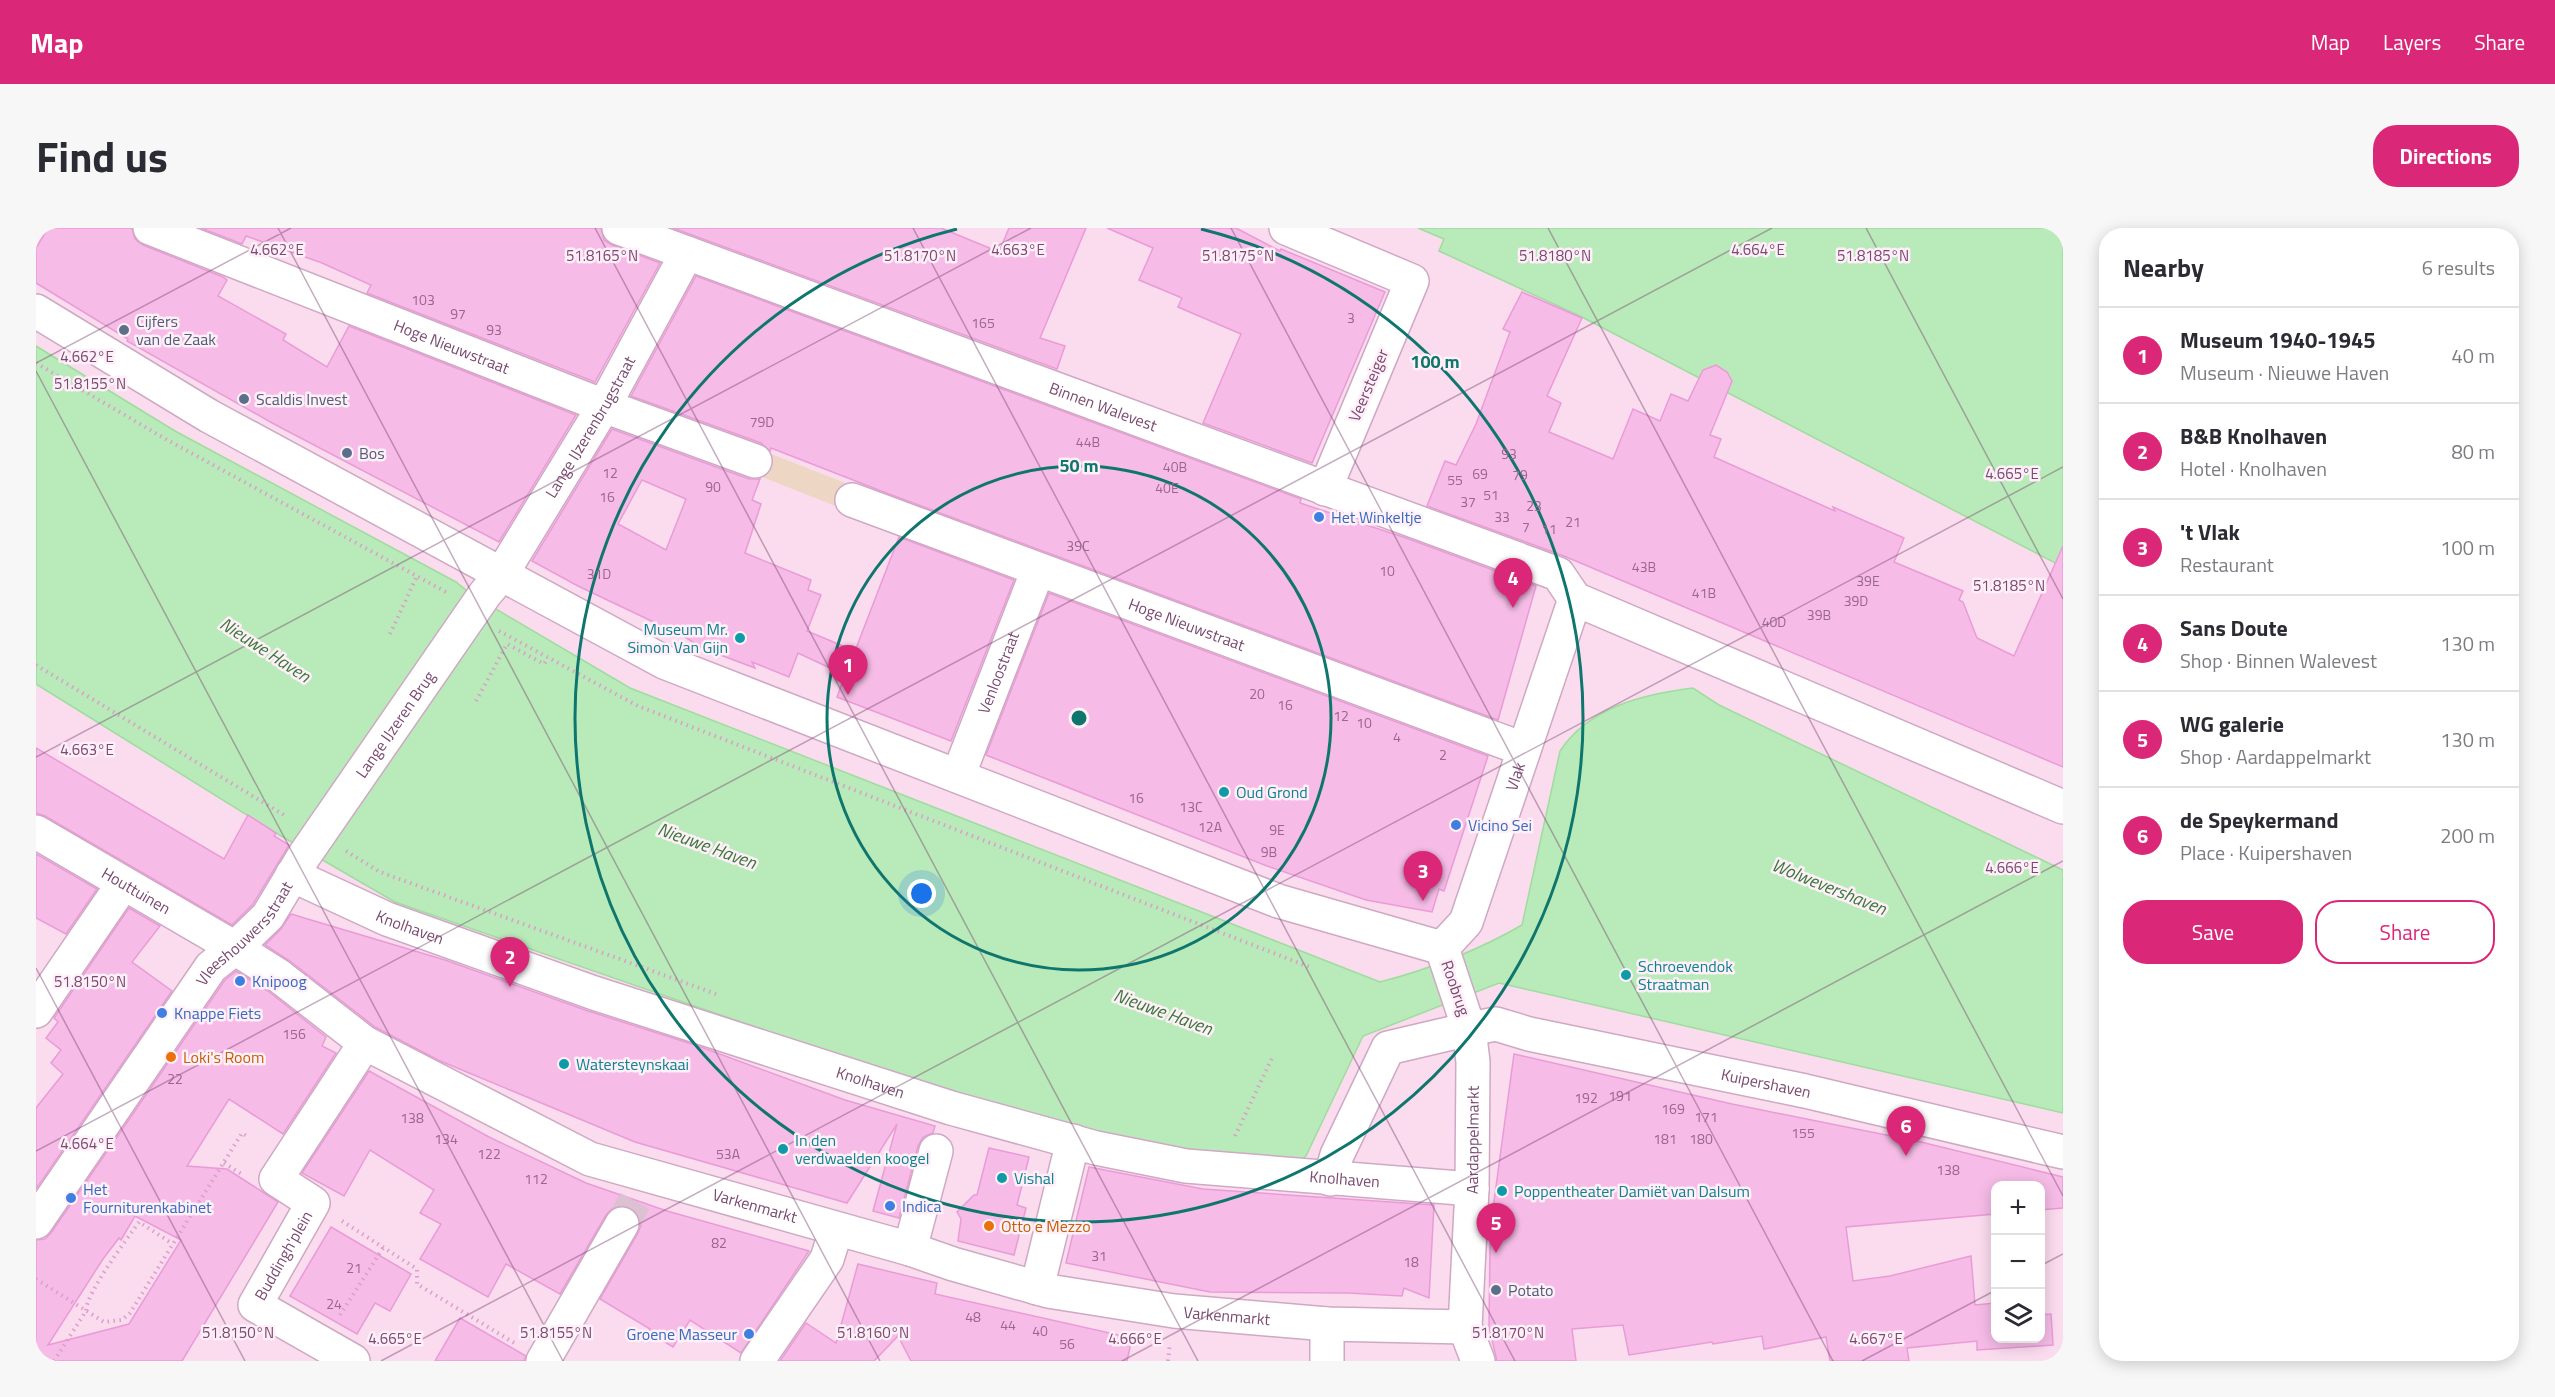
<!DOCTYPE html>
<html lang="en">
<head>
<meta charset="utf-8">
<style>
  :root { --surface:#fff; --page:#f7f7f7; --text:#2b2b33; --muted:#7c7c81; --line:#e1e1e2; --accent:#db2777 }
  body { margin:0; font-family:"Titillium Web",sans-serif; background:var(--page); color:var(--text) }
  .controls { position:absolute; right:18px; bottom:18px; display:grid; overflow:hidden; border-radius:12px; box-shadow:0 3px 15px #0003 }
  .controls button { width:54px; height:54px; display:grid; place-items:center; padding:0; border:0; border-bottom:2px solid var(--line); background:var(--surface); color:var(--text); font:30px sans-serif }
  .you { position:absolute; left:886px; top:666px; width:21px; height:21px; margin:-15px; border:4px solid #fff; border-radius:50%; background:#1a73e8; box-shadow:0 0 0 9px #1a73e833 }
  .badge { display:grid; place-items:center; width:39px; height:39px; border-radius:50%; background:var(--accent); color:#fff; font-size:20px; font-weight:700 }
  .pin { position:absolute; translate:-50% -50px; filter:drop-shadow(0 2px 3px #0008) }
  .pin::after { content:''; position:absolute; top:32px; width:21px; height:18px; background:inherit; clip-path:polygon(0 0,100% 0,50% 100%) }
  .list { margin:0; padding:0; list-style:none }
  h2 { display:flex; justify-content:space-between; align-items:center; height:78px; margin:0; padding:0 24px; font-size:26px }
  h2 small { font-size:20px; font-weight:400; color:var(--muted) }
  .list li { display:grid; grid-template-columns:39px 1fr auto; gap:18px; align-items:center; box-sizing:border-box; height:96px; padding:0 24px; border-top:2px solid var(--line) }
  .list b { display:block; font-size:22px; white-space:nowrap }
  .list p { margin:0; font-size:20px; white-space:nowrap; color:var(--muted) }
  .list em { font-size:20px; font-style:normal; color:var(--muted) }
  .actions { display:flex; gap:12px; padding:18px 24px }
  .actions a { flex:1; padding:14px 0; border:2px solid var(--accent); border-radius:24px; text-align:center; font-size:21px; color:var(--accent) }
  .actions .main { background:var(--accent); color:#fff }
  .icon { flex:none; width:33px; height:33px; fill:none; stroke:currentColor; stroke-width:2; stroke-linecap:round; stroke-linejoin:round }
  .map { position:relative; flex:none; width:2027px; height:1133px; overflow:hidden; border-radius:24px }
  header { display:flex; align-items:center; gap:36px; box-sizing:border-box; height:84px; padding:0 30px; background:var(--accent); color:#fff }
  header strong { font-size:28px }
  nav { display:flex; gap:33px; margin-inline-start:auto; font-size:21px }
  .intro { display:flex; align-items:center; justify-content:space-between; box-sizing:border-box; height:144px; padding:0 36px }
  h1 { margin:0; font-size:42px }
  .button { padding:15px 27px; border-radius:24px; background:var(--accent); color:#fff; font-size:21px; font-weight:700 }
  main { display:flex; gap:36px; padding:0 36px }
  aside { flex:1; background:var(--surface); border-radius:24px; box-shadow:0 3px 15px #0003 }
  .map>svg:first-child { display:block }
  .residential { fill:#fbdbee; fill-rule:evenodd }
  .green { fill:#edd6c4 }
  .water { fill:#b9eab9; stroke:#9fdc9f; stroke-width:1.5 }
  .building { fill:#f6bce7; stroke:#ea9bd7; stroke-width:1.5; fill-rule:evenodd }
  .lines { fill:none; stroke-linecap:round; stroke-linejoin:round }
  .minor-tunnel { stroke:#ddc0d2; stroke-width:33; stroke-dasharray:33 16; stroke-linecap:butt }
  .minor-casing { stroke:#cfa9c4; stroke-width:36 }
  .path { stroke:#db9fcc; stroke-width:4; stroke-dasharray:1.5 4.5; stroke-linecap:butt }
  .minor { stroke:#fff; stroke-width:33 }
  .ticks { fill:none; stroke:#7a4970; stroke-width:1.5; stroke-opacity:0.45 }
  .ring { fill:none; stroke:#0f766e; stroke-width:3 }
  .service-dot { fill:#5c6f8a; stroke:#ffeff8; stroke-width:2 }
  .shop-dot { fill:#3f7fe0; stroke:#ffeff8; stroke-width:2 }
  .culture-dot { fill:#0f9aa8; stroke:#ffeff8; stroke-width:2 }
  .food-dot { fill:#e8710a; stroke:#ffeff8; stroke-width:2 }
  .labels { text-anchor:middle; stroke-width:5; stroke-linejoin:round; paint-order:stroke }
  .number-label { font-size:14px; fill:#99668e }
  .service-label { font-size:16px; fill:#4e5e75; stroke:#ffeff8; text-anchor:start }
  .street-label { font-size:16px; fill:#7a4970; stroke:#ffeff8 }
  .shop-label { font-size:16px; fill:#366cbe; stroke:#ffeff8; text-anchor:start }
  .culture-label { font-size:16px; fill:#0d838f; stroke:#ffeff8; text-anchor:start }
  .food-label { font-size:16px; fill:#c56008; stroke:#ffeff8; text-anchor:start }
  .water-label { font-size:18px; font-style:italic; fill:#38793a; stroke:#ffeff8 }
  .ticks-label { font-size:15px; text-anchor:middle; fill:#7a4970; stroke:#ffeff8; stroke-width:5; stroke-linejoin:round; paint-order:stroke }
  .centre { fill:#0f766e; stroke:#ffeff8; stroke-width:3 }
  .ring-label { font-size:18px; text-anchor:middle; font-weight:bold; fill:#0f766e; stroke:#ffeff8; stroke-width:5; stroke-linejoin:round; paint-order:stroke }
</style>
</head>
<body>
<header>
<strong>Map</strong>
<nav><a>Map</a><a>Layers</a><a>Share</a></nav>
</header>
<div class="intro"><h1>Find us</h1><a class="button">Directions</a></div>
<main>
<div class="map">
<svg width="2027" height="1133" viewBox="0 0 2027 1133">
  <rect width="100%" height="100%" fill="#fee7f3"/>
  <path class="residential" d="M0 0H1382L1408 11 1403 23 1546 89 2027 339V642L1683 477 1657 460 1629 464 1598 472 1554 492 1535 508 1524 523 1486 696 1463 755 2027 885V1133H0ZM1960 958H2004V1110H1960Z"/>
  <path class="green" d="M730 224 817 258 810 282 721 247Z"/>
  <g class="water">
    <path d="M1382 0H2027V339L1546 89 1403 23 1408 11Z"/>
    <path d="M0 118 139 203 420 354 436 367 594 460 1344 754C1394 741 1441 723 1486 697L1524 523C1553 479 1608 466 1657 460L1683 477 2027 642V885L1463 755 1327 808 1270 928 1261 934 1185 928 1065 908 788 823 359 674 240 605 0 456Z"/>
  </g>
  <g class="building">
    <path d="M12 0H96L99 11 107 17 187 49 191 52 182 68 250 106 247 112 291 139 313 98 540 187 463 314 238 196 91 113 92 111 0 55V20Z"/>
    <path d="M165 0H565L568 12 576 17 624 35 559 154 331 65 335 57 286 35 210 8 206 16Z"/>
    <path d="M637 0H905L963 24 973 0H1050L1004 110 1029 118 1021 141Z"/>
    <path d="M1071 0H1200L1244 23 1245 21 1349 64 1276 235 1167 195 1205 106 1142 79 1146 70 1103 52 1117 20Z"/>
    <path d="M660 48 1265 271 1264 275 1370 310 1500 358 1462 492 853 266 735 220 734 223 725 215 595 168Z"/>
    <path d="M1486 64 1546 90 1511 168 1525 175 1513 204 1577 231 1597 181 1624 193 1635 166 1652 173 1667 142 1680 137 1691 144 1696 153 1674 207 1685 211 1678 229 1799 283 1797 279 1868 310 1858 334 1927 363 1923 372 1927 374 1941 410 1978 428 2027 318V539L1528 328 1391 278 1409 233 1420 237 1440 196 1474 104 1467 101Z"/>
    <path d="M576 201 713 251H724L716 272 725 276 709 325 775 352 772 362 785 367 771 403 819 423 863 309 978 352 915 513 801 469 809 447 762 425 753 449 716 434 719 440 666 420 649 409 542 358 496 333ZM606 252 650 271 630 322 582 296Z"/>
    <path d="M1013 365 1452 528 1408 663 1403 661 1396 684 1330 672 1231 638 950 527Z"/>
    <path d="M0 520 188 631 212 587 240 605 238 608 253 617 217 676 196 697 9 588 0 585Z"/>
    <path d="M0 626 61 661 30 706 0 690Z"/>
    <path d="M93 680 124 698 96 734 136 763 0 961V880L27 846 15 835 25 822 10 810 22 794 18 790Z"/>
    <path d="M255 686 409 732 552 783 662 818 809 872 899 898 897 905 887 909 882 918 863 990 837 983 861 896 811 975 599 914 402 832 339 799 254 733 229 717 245 701Z"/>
    <path d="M200 743 232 763 290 809 286 818 300 825 247 906 193 871 151 938 191 941 242 974 146 1133H0V1012L9 1011 15 1005 189 752ZM99 988 145 1012 93 1096 12 1117 67 1031 83 1010 85 1012Z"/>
    <path d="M1478 826 1696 876 1885 914 2027 949V980L2004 982V957H1959V986L1810 999 1817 1053 1854 1048 1935 1028 1939 1077 1959 1075V1110H2004V1087L2015 1086 2017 1117 1941 1122V1113L1871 1120 1873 1133H1794L1790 1109 1728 1121 1726 1108 1677 1116 1676 1114 1593 1127 1587 1097 1536 1101 1540 1133H1461L1453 1099 1454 1021 1456 988Z"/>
    <path d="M333 843 453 909 550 955 631 983 773 1023 705 1125 654 1092 637 1119 612 1104 614 1101 564 1071 602 1005 605 997 602 986 595 980 587 977 577 980 570 987 524 1066 470 1036 452 1069 384 1031 405 996 384 985 398 962 334 922 308 968 266 945Z"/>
    <path d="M953 920 993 929 981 977 990 980 978 1027 922 1013 925 991 921 984 938 967H941Z"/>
    <path d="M1053 939 1167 961 1398 977 1393 1070 1368 1060 1366 1068 1312 1065 1174 1064 1030 1035Z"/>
    <path d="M295 999 375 1046 354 1083 339 1075 321 1106 254 1068Z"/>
    <path d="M822 1036 901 1055 899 1066 1096 1110 1091 1133H875L862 1108 838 1133H744L770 1095 800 1115Z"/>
    <path d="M424 1090 490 1128 488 1133H399Z"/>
  </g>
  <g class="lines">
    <path class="minor-tunnel" d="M586 996 599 973"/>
    <defs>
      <g id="minor">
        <path id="s1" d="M114 0 568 178 719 233"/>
        <path id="s2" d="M583 0 1522 346 1539 371"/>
        <path d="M1250 0 1376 53 1289 261"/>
        <path d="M0 83 173 188 628 434 1242 673 1406 720"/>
        <path id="s3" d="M816 272 1487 521"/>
        <path d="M1539 371 2027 579"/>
        <path id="s4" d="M922 548 1002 342"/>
        <path id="s5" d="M0 604 199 720 243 748 329 815 554 931 874 1021 917 1036 1012 1063 1138 1083 1291 1096 1429 1099 1436 961 1437 834 1433 801 1406 720"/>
        <path id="s6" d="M256 647 351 691 558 765 915 880 1060 920 1150 938 1436 961"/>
        <path id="s7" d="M1406 720 1430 694 1539 371"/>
        <path d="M0 783 87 656"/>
        <path id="s8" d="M1433 801 1460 796 1493 806 1769 863 2027 924"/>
        <path d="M1294 951 1301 927 1352 820 1416 805"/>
        <path id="s9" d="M0 994 175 739 199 720 232 688 268 628 449 366 465 347 568 178 651 25"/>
        <path d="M874 1021 900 923"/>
        <path d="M1001 1060 1037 913"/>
        <path d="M1291 1096V1133"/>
        <path d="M1429 1099 1442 1133"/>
        <path id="s10" d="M317 1133 219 1077 277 975 240 951 329 815"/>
        <path d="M507 1133 586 996"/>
        <path d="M721 1133 791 1031 800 1002"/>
      </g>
    </defs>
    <use href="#minor" class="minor-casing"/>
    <g class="path">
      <path d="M0 135 133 213 410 364"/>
      <path d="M463 403 602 478 1276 740"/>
      <path d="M354 406 381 348"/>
      <path d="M0 437 248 587"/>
      <path d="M440 473 471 416 508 436 512 430"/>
      <path d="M310 623 344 644 680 766"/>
      <path d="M1199 908 1237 828"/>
      <path d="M188 935 207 947"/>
      <path d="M306 993 381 1041V1056L480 1116"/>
      <path d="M0 1051 68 1094 86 1092 94 1085 206 905 212 909"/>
      <path d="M304 1087 347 1020"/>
      <path d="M18 1133 50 1083C50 1065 91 1011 103 994L137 1016"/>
      <path d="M1132 1133 1134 1116"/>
    </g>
    <use href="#minor" class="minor"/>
  </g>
  <path class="ticks" d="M242 0 844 1133M559 0 1162 1133M877 0 1479 1133M1195 0 1797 1133M1512 0 2027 968M1830 0 2027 371M0 135 255 0M0 143 527 1133M0 529 995 0M0 740 209 1133M0 923 1736 0M2004 1038 2027 1026M345 1133 2027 239M1086 1133 2027 633M1826 1133 1960 1062"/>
  <g class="ring">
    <circle cx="1043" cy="490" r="252"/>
    <path d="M1165 1A504 504 0 1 1 921 1"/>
  </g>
  <g class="service-dot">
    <circle cx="88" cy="102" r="6"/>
    <circle cx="208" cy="171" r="6"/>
    <circle cx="311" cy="225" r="6"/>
    <circle cx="1460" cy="1062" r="6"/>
  </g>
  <g class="shop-dot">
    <circle cx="1283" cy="289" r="6"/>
    <circle cx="1420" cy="597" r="6"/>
    <circle cx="204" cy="753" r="6"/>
    <circle cx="126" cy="785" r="6"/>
    <circle cx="35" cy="970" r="6"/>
    <circle cx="854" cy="978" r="6"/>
    <circle cx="713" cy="1106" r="6"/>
  </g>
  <g class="culture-dot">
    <circle cx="704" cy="410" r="6"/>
    <circle cx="1188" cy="564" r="6"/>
    <circle cx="1590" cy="747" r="6"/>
    <circle cx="528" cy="836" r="6"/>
    <circle cx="747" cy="921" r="6"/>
    <circle cx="966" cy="950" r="6"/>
    <circle cx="1466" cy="963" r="6"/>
  </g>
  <g class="food-dot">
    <circle cx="135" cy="829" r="6"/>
    <circle cx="953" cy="998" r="6"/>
  </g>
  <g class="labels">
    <g class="number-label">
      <text x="387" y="77">103</text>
      <text x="422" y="91">97</text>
      <text x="1315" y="95">3</text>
      <text x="947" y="100">165</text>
      <text x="458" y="107">93</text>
      <text x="726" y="199">79D</text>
      <text x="1052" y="219">44B</text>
      <text x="1473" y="231">93</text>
      <text x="1139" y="244">40B</text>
      <text x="574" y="250">12</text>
      <text x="1444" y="251">69</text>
      <text x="1484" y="252">79</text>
      <text x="1419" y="257">55</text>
      <text x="677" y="264">90</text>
      <text x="1131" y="265">40E</text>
      <text x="1455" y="272">51</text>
      <text x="571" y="274">16</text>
      <text x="1432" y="279">37</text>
      <text x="1498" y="283">23</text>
      <text x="1466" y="294">33</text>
      <text x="1537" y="299">21</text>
      <text x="1490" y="304">7</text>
      <text x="1513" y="306">11</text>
      <text x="1042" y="323">39C</text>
      <text x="1608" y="344">43B</text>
      <text x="1351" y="348">10</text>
      <text x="563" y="351">31D</text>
      <text x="1832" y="358">39E</text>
      <text x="1668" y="370">41B</text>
      <text x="1820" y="378">39D</text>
      <text x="1783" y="392">39B</text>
      <text x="1738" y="399">40D</text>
      <text x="1221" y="471">20</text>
      <text x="1249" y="482">16</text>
      <text x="1305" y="493">12</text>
      <text x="1328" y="500">10</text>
      <text x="1361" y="514">4</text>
      <text x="1407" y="532">2</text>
      <text x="1100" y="575">16</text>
      <text x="1155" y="584">13C</text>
      <text x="1174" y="604">12A</text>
      <text x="1241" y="607">9E</text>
      <text x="1233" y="629">9B</text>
      <text x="258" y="811">156</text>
      <text x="139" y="856">22</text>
      <text x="1584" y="873">191</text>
      <text x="1550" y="875">192</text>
      <text x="1637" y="886">169</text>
      <text x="1670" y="894">171</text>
      <text x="376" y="895">138</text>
      <text x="1767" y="910">155</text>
      <text x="410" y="916">134</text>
      <text x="1629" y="916">181</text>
      <text x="1665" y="916">180</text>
      <text x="453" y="931">122</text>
      <text x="692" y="931">53A</text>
      <text x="1912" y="947">138</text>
      <text x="500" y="956">112</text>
      <text x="683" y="1020">82</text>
      <text x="1063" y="1033">31</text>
      <text x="1375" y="1039">18</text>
      <text x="318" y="1045">21</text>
      <text x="298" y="1081">24</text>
      <text x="937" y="1094">48</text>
      <text x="972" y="1102">44</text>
      <text x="1004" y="1108">40</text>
      <text x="1031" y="1121">56</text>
    </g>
    <g class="service-label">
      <text x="100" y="99">Cijfers<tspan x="100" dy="18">van de Zaak</tspan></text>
      <text x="220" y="177">Scaldis Invest</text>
      <text x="323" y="231">Bos</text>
      <text x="1472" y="1068">Potato</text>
    </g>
    <g class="street-label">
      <text dy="6" stroke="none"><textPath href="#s1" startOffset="324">Hoge Nieuwstraat</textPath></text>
      <text transform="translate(1332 157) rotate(-67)" y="6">Veersteiger</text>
      <text dy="6" stroke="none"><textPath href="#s2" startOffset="516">Binnen Walevest</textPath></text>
      <text dy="6" stroke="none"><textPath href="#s9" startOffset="972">Lange IJzerenbrugstraat</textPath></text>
      <text dy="6" stroke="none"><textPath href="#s3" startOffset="357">Hoge Nieuwstraat</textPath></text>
      <text dy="6" stroke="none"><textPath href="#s4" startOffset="111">Venloostraat</textPath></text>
      <text dy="6" stroke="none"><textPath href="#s9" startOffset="616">Lange IJzeren Brug</textPath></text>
      <text dy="6" stroke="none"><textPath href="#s7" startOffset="189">Vlak</textPath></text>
      <text dy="6" stroke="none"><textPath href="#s5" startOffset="116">Houttuinen</textPath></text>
      <text dy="6" stroke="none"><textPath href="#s6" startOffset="129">Knolhaven</textPath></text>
      <text dy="6" stroke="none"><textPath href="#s9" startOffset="357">Vleeshouwersstraat</textPath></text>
      <text transform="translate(1420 760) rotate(71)" y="6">Roobrug</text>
      <text dy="6" stroke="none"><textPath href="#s6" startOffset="615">Knolhaven</textPath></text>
      <text dy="6" stroke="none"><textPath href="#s8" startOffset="304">Kuipershaven</textPath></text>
      <text dy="6" stroke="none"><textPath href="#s5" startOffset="1728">Aardappelmarkt</textPath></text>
      <text dy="6" stroke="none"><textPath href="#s6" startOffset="1101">Knolhaven</textPath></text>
      <text dy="6" stroke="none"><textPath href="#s5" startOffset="816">Varkenmarkt</textPath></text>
      <text dy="6" stroke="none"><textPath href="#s10" startOffset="170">Buddingh'plein</textPath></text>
      <text dy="6" stroke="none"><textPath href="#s5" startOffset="1302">Varkenmarkt</textPath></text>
    </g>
    <g class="shop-label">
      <text x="1295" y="295">Het Winkeltje</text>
      <text x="1432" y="603">Vicino Sei</text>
      <text x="216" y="759">Knipoog</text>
      <text x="138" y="791">Knappe Fiets</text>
      <text x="47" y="967">Het<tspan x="47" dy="18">Fourniturenkabinet</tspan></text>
      <text x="866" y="984">Indica</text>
      <text x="701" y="1112" text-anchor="end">Groene Masseur</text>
    </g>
    <g class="culture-label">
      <text x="692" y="407" text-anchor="end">Museum Mr.<tspan x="692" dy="18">Simon Van Gijn</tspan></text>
      <text x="1200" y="570">Oud Grond</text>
      <text x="1602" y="744">Schroevendok<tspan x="1602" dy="18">Straatman</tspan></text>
      <text x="540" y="842">Watersteynskaai</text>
      <text x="759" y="918">In den<tspan x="759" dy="18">verdwaelden koogel</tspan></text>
      <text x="978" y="956">Vishal</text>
      <text x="1478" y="969">Poppentheater Damiët van Dalsum</text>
    </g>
    <g class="food-label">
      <text x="147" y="835">Loki's Room</text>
      <text x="965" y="1004">Otto e Mezzo</text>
    </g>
    <g class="water-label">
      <text transform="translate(229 422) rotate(33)" y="6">Nieuwe Haven</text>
      <text transform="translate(671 618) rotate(20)" y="6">Nieuwe Haven</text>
      <text transform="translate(1793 659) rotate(22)" y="6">Wolwevershaven</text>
      <text transform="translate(1127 784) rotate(20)" y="6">Nieuwe Haven</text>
    </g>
  </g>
  <g class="ticks-label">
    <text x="241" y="27">4.662°E</text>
    <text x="982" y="27">4.663°E</text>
    <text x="1722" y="27">4.664°E</text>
    <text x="566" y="33">51.8165°N</text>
    <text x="884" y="33">51.8170°N</text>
    <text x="1202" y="33">51.8175°N</text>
    <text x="1519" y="33">51.8180°N</text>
    <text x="1837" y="33">51.8185°N</text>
    <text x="51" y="134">4.662°E</text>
    <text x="54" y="161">51.8155°N</text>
    <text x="1976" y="251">4.665°E</text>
    <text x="1973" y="363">51.8185°N</text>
    <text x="51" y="527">4.663°E</text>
    <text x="1976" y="645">4.666°E</text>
    <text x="54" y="759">51.8150°N</text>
    <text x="51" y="921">4.664°E</text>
    <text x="202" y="1110">51.8150°N</text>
    <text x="520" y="1110">51.8155°N</text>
    <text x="837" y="1110">51.8160°N</text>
    <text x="1472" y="1110">51.8170°N</text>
    <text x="359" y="1116">4.665°E</text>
    <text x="1099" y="1116">4.666°E</text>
    <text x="1840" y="1116">4.667°E</text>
  </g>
  <circle cx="1043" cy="490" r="9" class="centre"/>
  <g class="ring-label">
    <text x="1399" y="140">100 m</text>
    <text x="1043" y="244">50 m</text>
  </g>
</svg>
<div class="controls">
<button>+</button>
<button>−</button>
<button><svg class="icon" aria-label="layers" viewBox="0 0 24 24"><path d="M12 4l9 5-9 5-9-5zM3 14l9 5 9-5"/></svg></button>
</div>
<div class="you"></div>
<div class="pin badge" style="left:812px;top:467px">1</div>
<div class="pin badge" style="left:474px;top:759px">2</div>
<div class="pin badge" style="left:1387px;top:673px">3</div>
<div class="pin badge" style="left:1477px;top:380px">4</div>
<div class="pin badge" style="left:1460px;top:1025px">5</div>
<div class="pin badge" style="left:1870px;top:928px">6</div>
</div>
<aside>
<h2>Nearby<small>6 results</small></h2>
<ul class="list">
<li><span class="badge">1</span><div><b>Museum 1940-1945</b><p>Museum · Nieuwe Haven</p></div><em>40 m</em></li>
<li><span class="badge">2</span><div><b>B&amp;B Knolhaven</b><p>Hotel · Knolhaven</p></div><em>80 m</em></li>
<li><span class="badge">3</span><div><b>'t Vlak</b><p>Restaurant</p></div><em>100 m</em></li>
<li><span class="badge">4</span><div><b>Sans Doute</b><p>Shop · Binnen Walevest</p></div><em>130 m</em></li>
<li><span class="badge">5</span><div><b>WG galerie</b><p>Shop · Aardappelmarkt</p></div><em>130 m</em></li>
<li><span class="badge">6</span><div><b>de Speykermand</b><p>Place · Kuipershaven</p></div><em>200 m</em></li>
</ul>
<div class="actions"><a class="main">Save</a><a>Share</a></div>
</aside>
</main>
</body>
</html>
